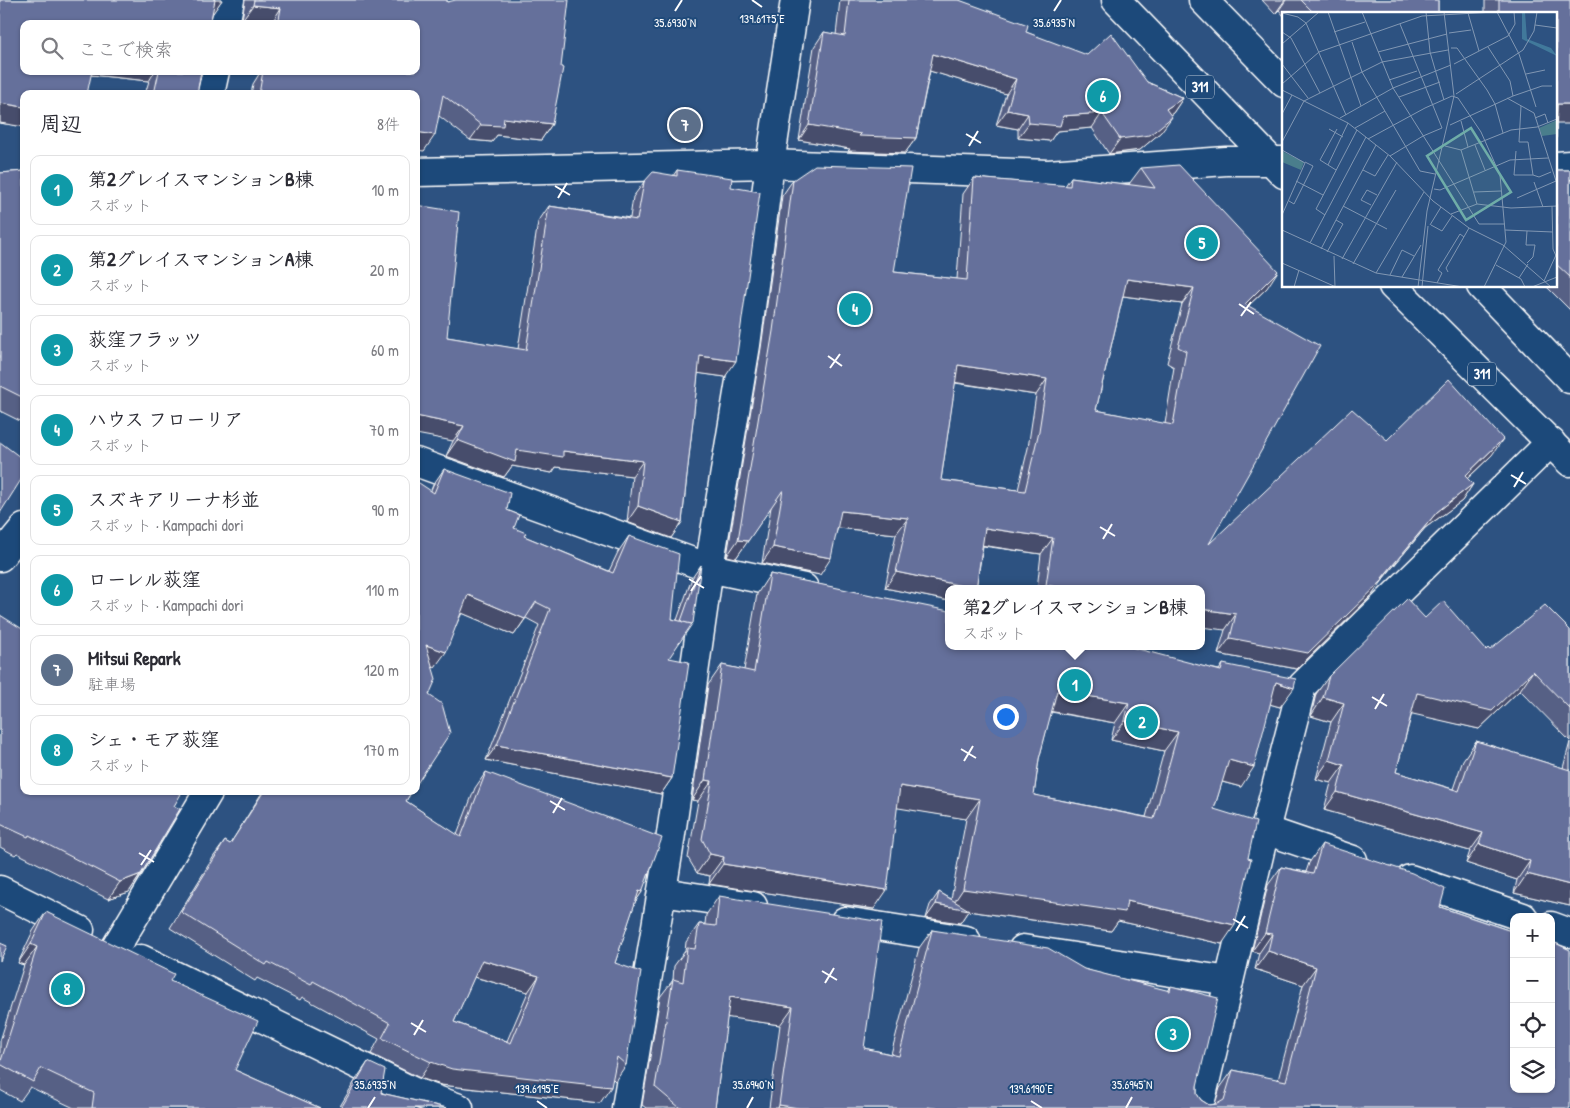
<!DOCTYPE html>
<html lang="ja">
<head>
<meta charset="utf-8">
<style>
  :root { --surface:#fff; --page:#f2f2f3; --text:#2b2b33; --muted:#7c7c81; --line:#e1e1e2; --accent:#2563eb }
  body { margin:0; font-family:"Patrick Hand","Klee One",sans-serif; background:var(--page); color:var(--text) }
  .controls { position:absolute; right:15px; bottom:15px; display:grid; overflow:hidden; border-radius:10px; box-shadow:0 1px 4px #0004 }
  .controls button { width:45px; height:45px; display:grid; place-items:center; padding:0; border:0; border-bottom:1px solid var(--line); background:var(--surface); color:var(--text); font:25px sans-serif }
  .you { position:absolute; left:1005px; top:716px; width:18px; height:18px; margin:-12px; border:4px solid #fff; border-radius:50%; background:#1a73e8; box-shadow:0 0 0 8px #1a73e833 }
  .badge { display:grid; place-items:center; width:32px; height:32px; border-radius:50%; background:var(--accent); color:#fff; font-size:16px; font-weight:700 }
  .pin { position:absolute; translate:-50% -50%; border:2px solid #fff; box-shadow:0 1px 5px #0006 }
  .popup { position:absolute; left:945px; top:585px; width:260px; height:65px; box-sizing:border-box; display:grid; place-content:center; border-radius:10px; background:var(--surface); filter:drop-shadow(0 1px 4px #0005); font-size:16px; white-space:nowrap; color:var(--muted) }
  .popup b { font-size:19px; color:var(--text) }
  .popup::after { content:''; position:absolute; left:50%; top:100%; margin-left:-10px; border:10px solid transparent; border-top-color:var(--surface) }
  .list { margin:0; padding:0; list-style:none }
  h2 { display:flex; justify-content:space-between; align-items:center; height:65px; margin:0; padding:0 20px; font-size:21px }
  h2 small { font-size:16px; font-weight:400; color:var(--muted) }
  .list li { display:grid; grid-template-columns:32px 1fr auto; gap:15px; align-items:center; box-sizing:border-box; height:70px; margin:0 10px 10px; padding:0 10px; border:1px solid var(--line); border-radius:10px }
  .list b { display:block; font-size:19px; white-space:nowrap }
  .list p { margin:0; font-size:16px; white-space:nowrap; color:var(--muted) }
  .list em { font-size:16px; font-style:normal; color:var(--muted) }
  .icon { flex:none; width:28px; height:28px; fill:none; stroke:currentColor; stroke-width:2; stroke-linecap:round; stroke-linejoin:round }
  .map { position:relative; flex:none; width:1570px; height:1108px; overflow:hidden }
  .search { position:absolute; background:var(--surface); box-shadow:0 1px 4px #0004; left:20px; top:20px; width:400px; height:55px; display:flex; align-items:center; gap:12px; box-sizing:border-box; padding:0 18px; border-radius:10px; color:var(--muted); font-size:19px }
  .panel { position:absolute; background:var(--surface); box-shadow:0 1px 4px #0004; left:20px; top:90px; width:400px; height:705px; border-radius:10px }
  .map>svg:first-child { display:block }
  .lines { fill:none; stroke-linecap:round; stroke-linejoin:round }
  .minor-casing { stroke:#fff; stroke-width:31 }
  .tertiary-casing { stroke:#fff; stroke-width:31 }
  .primary-casing { stroke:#fff; stroke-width:31 }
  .minor { stroke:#1f4a7a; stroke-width:28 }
  .tertiary { stroke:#1f4a7a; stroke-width:28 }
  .primary { stroke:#1f4a7a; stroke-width:28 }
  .wall { fill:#576085; stroke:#fff; fill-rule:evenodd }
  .shaded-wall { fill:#474e6c; stroke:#fff }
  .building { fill:#65709b; stroke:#fff; fill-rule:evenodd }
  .ticks { fill:none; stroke:#fff; stroke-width:2 }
  .labels { text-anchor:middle; stroke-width:4; stroke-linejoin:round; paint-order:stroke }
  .shield { fill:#1f4a7a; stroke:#bcc9d7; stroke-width:1 }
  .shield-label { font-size:14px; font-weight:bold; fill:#fff }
  .inset-road { fill:none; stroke:#8197b3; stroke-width:1 }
  .view { fill:#6fada8; fill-opacity:0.15; stroke:#6fada8; stroke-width:2.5 }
  .inset-edge { fill:none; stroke:#fff; stroke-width:2.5 }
  .ticks-label { font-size:12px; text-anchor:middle; fill:#fff; stroke:#1f4a7a; stroke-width:4; stroke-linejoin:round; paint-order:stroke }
</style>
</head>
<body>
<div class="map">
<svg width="1570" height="1108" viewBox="0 0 1570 1108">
  <rect width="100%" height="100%" fill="#2d5281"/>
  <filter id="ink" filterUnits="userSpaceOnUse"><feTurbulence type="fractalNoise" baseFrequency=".02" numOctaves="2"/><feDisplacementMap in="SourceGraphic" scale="10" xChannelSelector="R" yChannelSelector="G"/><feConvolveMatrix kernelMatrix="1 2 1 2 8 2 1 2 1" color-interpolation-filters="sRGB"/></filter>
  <g filter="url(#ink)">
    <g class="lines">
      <defs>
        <g id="minor">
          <path d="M225 24 230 0"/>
          <path d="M210 94 215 71"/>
          <path d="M1556 166 1570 165"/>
          <path d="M416 172 770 164 1048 174 1226 161H1284"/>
          <path d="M416 462 709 568 804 588"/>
          <path d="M0 557 24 528"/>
          <path d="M1265 830 1353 860"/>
          <path d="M1410 879 1523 917"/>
          <path d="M662 892 753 906"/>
          <path d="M845 921 966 940"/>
          <path d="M1551 926 1570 933"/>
          <path d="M116 947 209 791"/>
          <path d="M1023 949 1229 981"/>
          <path d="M626 1108 669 848 709 568 746 345 770 164 795 0"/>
          <path d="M1199 1108 1265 830 1302 686 1551 442"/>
        </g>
        <g id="tertiary">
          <path d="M0 890 80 930"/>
          <path d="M141 959 414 1092 459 1108"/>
        </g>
        <g id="primary">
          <path d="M1116 0 1284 174"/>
          <path d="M1203 0 1284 83"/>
          <path d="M1393 286 1570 462"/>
          <path d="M1481 286 1570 379"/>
        </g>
      </defs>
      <use href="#minor" class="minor-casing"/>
      <use href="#tertiary" class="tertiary-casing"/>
      <use href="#primary" class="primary-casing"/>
      <use href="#minor" class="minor"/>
      <use href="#tertiary" class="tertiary"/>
      <use href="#primary" class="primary"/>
    </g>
    <g class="wall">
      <path d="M0 0H222L212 14 24 71H202L197 94H145L149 81 91 75 24 94V127L0 123Z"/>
      <path d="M245 0H447V2L552 124 541 140 497 135 492 142 470 140 439 116 424 151 416 94H251L253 84 261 71H416V24H267L242 20Z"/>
      <path d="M840 0H959L1026 32 1147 82 1183 98 1173 113 1170 115 1161 132 1140 150 1109 154 1092 128 1057 131 1050 141 1018 138V129L996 125 1006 94 930 71 916 138 905 153 848 151 850 149 799 140 814 47 824 32 836 35Z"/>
      <path d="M1262 0H1438V14H1284V16L1279 10 1275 14Z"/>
      <path d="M1485 0H1570L1557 124 1556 14H1485Z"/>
      <path d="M1141 168 1267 288 1248 306 1209 544 1387 440 1492 455 1467 479 1473 484 1462 501 1425 528 1383 579 1372 595 1297 669 1218 654 1225 630 1201 589H1037L1041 554 983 546 976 589H949V601L885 588 896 534 838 528 820 575 762 563 771 507 736 558 727 556 761 348 782 196 793 180 894 272 957 279 963 194 974 178 1065 186 1071 177 1130 185 1129 184ZM1123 296 1182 304 1167 363 1174 367 1165 424 1096 410ZM955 383 1036 395 1028 448 1018 490 941 480Z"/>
      <path d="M677 170 731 187 725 377 698 373 682 522 671 538 627 522 632 476 556 467 552 473 512 466 504 477 446 456 453 441 447 337 518 349 538 222 549 206 630 218 633 197 644 182 673 176Z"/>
      <path d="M1556 170H1570V310L1546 286H1556Z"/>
      <path d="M24 171V423L0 411V173Z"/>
      <path d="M444 469 507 510 514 528 524 536 609 571 618 552 629 536 672 619 677 620 692 578 701 565 669 658 672 778 661 794 486 760 539 625 526 618 514 635 462 613 435 667 432 666 429 695 431 490 433 485Z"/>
      <path d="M770 574 1219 670 1223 664 1280 707 1270 704 1241 787 1222 782 1214 809 1222 944 1118 921 1111 931 968 911 960 923 926 918 930 905 939 892 951 899 966 819 897 807 874 909 709 884 710 876 697 873 688 858 698 801 692 800 708 685 722 665 744 670 757 594ZM1051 712 1115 723 1111 740 1164 751 1146 817 1034 795 1039 759Z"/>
      <path d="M0 615 174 806 141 874 129 892 108 899 17 853 15 855 0 847Z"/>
      <path d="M1425 618 1486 650H1490L1570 630V741L1520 690 1479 729 1412 713 1396 772 1453 789 1463 760 1476 741 1563 768 1570 742V906L1514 893 1517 880 1466 863 1470 851 1324 810 1331 783 1316 779 1331 722 1311 716 1316 694 1329 676Z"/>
      <path d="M486 772 642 892 635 902 615 963 626 1065 615 1081 613 1079 600 1103 441 1085 420 1078 371 1054 379 1039 302 997 300 1000 257 978 255 981 170 928 214 856 225 841 230 844 263 791H412L406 801 457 835 475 788ZM474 977 528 992 507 1041 454 1022Z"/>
      <path d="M1322 844 1440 907 1511 931 1514 928V1089L1570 1108H769L780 1025 727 1017 715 1108H646L642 1105 660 997 673 980 674 966 685 951 686 942 699 924H705L706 915 719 896 864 1048 891 1054 919 948 932 930 1168 991 1171 986 1197 1086V1094L1201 1100 1209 1105 1215 1104 1220 1088 1233 1070 1278 1080 1303 985 1255 969 1259 953 1252 951 1268 885 1281 867 1306 872 1309 863Z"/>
      <path d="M46 912 170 981 235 1070 320 1108H74L30 1087 20 1101 0 1090V1041L24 965 18 963 33 931Z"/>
      <path d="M368 1062 381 1093 447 1108H339L355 1081Z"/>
    </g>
    <g class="shaded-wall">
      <path d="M213 0H222L211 16Z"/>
      <path d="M1285 0H1286L1279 10 1275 14Z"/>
      <path d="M253 5 281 8 271 24 242 20Z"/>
      <path d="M933 54 1016 79 1006 94 923 69Z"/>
      <path d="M84 71H155L149 81 82 74Z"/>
      <path d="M1183 98 1173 113 1156 124 1166 109Z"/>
      <path d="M0 103 24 107V127L0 123Z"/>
      <path d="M1557 104H1570V124H1556Z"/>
      <path d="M1007 110 1028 114 1018 129 996 125Z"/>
      <path d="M1102 113 1092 128 1057 131 1050 141 1018 138 1029 123 1063 116Z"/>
      <path d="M1172 117 1161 132 1140 150 1109 154 1120 139Z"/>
      <path d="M504 118 552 124 541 140 497 135 492 142 470 140 481 125Z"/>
      <path d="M809 125 916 138 905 153 848 151 850 149 799 140Z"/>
      <path d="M416 132 435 135 424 151 416 150Z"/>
      <path d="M1278 271 1267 288 1233 320 1245 304Z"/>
      <path d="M1127 279 1194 288 1182 304 1116 295Z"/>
      <path d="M700 356 736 361 725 377 689 372Z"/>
      <path d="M958 365 1047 379 1036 395 946 381Z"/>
      <path d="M416 416 464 426 453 441 416 434Z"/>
      <path d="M1503 439 1492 455 1453 492 1465 476Z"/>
      <path d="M457 440 517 450 563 451 643 461 632 476 556 467 552 473 512 466 504 477 446 456Z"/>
      <path d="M1473 484 1462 501 1425 528 1380 582 1384 579 1372 595 1297 669 1218 654 1230 638 1382 578 1437 512Z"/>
      <path d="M638 506 682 522 671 538 627 522Z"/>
      <path d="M841 511 908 518 896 534 830 527Z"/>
      <path d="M985 528 1053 538 1041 554 974 544Z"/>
      <path d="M738 540 748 541 736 558 727 556Z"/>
      <path d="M773 547 831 558 820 575 762 563Z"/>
      <path d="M896 572 963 586 961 589H949V601L885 588Z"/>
      <path d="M1046 585 1069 589H1044Z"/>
      <path d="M468 595 525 619 514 635 457 611Z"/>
      <path d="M1201 609 1236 614 1225 630 1201 627Z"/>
      <path d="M426 645 446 652 435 667 416 661Z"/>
      <path d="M1533 671 1520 690 1479 729 1404 712 1417 693Z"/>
      <path d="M1276 682 1294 688 1280 707 1262 702Z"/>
      <path d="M1057 691 1129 703 1115 723 1043 710Z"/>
      <path d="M1323 697 1344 703 1331 722 1311 716Z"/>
      <path d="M1125 721 1178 732 1164 751 1111 740Z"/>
      <path d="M497 745 672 778 661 794 486 760Z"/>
      <path d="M1229 760 1254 767 1241 787 1215 780Z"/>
      <path d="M1329 760 1344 765 1331 783 1316 779Z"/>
      <path d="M705 780 712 781 698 801 692 800Z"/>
      <path d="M900 786 980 799 966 819 886 806Z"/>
      <path d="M1337 792 1483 833 1470 851 1324 810Z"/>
      <path d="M1479 844 1530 861 1517 880 1466 863Z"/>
      <path d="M710 854 724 857 710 876 697 873Z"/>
      <path d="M723 864 887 890 874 909 709 884Z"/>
      <path d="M141 874 129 892 108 899 120 882Z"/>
      <path d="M1527 874 1570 885V906L1514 893Z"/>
      <path d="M963 889 1127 901 1235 925 1222 944 1118 921 1111 931 968 911 960 923 926 918 936 904 951 907Z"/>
      <path d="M639 891 642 892 631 908Z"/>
      <path d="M1265 933 1272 934 1259 953 1252 951Z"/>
      <path d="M31 944 37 947 24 965 18 963Z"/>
      <path d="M1268 951 1316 967 1303 985 1255 969Z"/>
      <path d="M482 960 539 976 528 992 471 976Z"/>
      <path d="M730 997 793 1007 780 1025 717 1016Z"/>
      <path d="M431 1062 611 1087 600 1103 441 1085 420 1078Z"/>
      <path d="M779 1105 799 1108H778Z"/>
    </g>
    <g class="building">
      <path d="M0 0H215L210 24H24V71H92L87 94H24V107L0 103Z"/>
      <path d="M254 0H447V2L456 0H569L561 67 563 68 552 124 504 118 503 126 481 125 443 95 435 135 416 132V94H259L263 71H416V24H278L281 8 253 5Z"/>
      <path d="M849 0H959L1028 25 1026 32 1087 55 1111 33 1147 82 1183 98 1166 109 1172 117 1150 135 1120 139 1102 113 1063 116 1060 126 1029 123 1028 114 1007 110 1016 79 933 54 916 138 859 136 861 134 809 125 824 32 845 36Z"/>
      <path d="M1301 0H1438V14H1315Z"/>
      <path d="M1499 0H1570V104H1557L1556 140V14H1499Z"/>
      <path d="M159 71H201L197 94H154Z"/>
      <path d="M815 165 911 168 894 272 967 280 974 178 1070 186 1071 177 1155 188 1141 168 1179 165 1278 271 1245 304 1320 346 1209 544 1352 409 1387 440 1449 379 1503 439 1465 476 1473 484 1437 512 1382 578 1384 579 1308 653 1230 638 1236 614 1201 609V589H1069L1046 585 1053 538 985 528 976 589H970L963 586 896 572 908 518 841 511 831 558 773 547 783 490 748 541 738 540 773 331 793 180ZM1127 279 1194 288 1178 347 1186 351 1173 425 1096 410ZM958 365 1047 379 1039 431 1025 491 941 480Z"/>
      <path d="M677 170 732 178 731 187 760 192 736 361 700 356 682 522 638 506 643 461 563 451V457L517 450 515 462 457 440 464 426 416 416V205L459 212 447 337 526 350 549 206 637 220 644 182 653 172 677 176Z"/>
      <path d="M1556 170H1570V277L1556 264Z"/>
      <path d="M24 171V398L0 386V173Z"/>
      <path d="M0 442 24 460V475L0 513Z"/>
      <path d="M444 469 510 493 507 510 519 515 514 528 526 533 524 536 613 573 629 536 679 554 672 619 692 624 669 658 689 662 672 778 497 745 550 609 536 602 525 619 468 595 446 652 426 645 436 679 429 695 442 704 450 733 416 785V481L434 493Z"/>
      <path d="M701 565 693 623 692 624 683 622 681 621Z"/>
      <path d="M770 574 949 611V646H1127L1221 671 1223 664 1296 679 1294 688 1276 682 1254 767 1229 760 1214 809 1256 822 1248 858 1251 859 1235 925 1127 901 1125 912 963 889 980 799 900 786 887 890 723 864 724 857 710 854 702 839 712 781 705 780 722 665 754 672ZM1057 691 1129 703 1125 721 1178 732 1154 819 1034 795 1039 759Z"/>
      <path d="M1407 599 1425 618 1443 601 1486 650 1488 648 1490 650 1545 605 1570 630V709L1533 671 1492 711 1417 693 1396 772 1459 791 1476 741 1570 770V769V885L1527 874 1530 861 1479 844 1483 833 1337 792 1344 765 1329 760 1344 703 1323 697 1329 676Z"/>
      <path d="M0 615 24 630V791H176V792L181 794 174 806 180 809 141 874 120 882 29 835 28 837 0 824Z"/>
      <path d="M486 772 662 838 642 892 639 891 615 963 641 972 626 1065 617 1057 611 1087 452 1069 431 1062 382 1038 390 1023 313 981 311 985 268 962 266 965 181 912 225 841 230 844 264 791H412L406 801 461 837ZM482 960 539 976 511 1043 454 1022Z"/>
      <path d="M1322 844 1412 873 1445 889 1440 907 1514 932V1089H1551V941L1570 950V1108H935L928 1107V1108H799L779 1105 793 1007 730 997 715 1108H680L655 1087 673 979 683 982 687 948 695 949 699 924 716 926 719 896 882 922 864 1048 899 1056 932 930 1048 948 1084 969 1170 991 1171 986 1218 998 1197 1086V1094L1201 1100 1209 1105 1217 1104 1224 1100 1233 1070 1286 1081 1316 967 1268 951 1272 934 1265 933 1281 867 1313 874Z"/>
      <path d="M939 892 969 910 936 904Z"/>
      <path d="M46 912 174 974 170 981 258 1021 235 1070 320 1108H92L94 1093 41 1068 33 1082 0 1064 37 947 31 944Z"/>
      <path d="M0 943 7 946 0 961Z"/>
      <path d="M368 1062 385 1070 381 1093 447 1108H341Z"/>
    </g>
  </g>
  <path class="ticks" d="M752 0 762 7M675 11 682 0M1054 11 1061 0M966 134 981 143M969 146 978 131M555 186 570 195M558 198 567 183M1239 304 1254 314M1241 316 1251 302M828 356 842 366M830 368 840 354M1511 475 1526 484M1514 487 1523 472M1100 527 1115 536M1103 539 1112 524M689 579 704 588M691 591 701 576M1372 697 1387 706M1375 709 1384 694M961 749 976 758M964 761 973 746M550 801 565 810M553 813 562 798M139 853 154 862M141 865 151 850M1233 919 1248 928M1236 931 1245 916M822 971 837 980M825 983 834 968M411 1023 426 1032M414 1035 423 1020M537 1101 547 1108M1031 1101 1042 1108M368 1108 375 1097M747 1108 753 1097M1126 1108 1132 1097"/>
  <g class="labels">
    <g class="shield">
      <rect x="1186" y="75.5" width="28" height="23" rx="4"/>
      <rect x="1468" y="362.5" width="28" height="23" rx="4"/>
    </g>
    <g class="shield-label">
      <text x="1200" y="92">311</text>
      <text x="1482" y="379">311</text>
    </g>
  </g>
  <g transform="translate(1282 12)">
    <rect width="275" height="275" fill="#2d5281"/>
    <path d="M275 108V122L260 124 257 116ZM0 139 22 150 19 158 0 150Z" fill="#4a7e8c"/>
    <path d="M240 0H243L245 27 269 36 275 44 240 27Z" fill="#41799b"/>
    <path class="inset-road" d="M46 0 79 94M80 0 111 76 197 212H223M144 0 148 40 162 88M215 0 237 42 254 95M0 1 16 5 24 11 64 103M186 1 197 39M118 12 160 116M253 13 275 16M0 20 9 26 38 81M52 20 83 10M167 21 189 18M70 30 80 60 138 159 153 162M0 32 37 0M206 35 228 69 231 84M169 36H175L205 78 213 92 221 121M96 40 165 22M0 52 26 86M172 52 226 24 233 12 232 0M244 62 263 58M107 68 135 59M0 72 37 40 140 4 213 0M0 78 66 111 108 144 151 189 187 216 221 233 269 275M174 82 241 38 252 19 255 0M117 85 158 70M225 86 252 101 275 172M239 94 237 130H246L251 163 257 165 269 160M0 102 10 83M58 106 111 76 169 53M253 106 263 102 266 111M179 109 186 135M168 113 231 84 260 74H270M73 116 103 99M47 117 61 125M86 127 143 96 170 84 176 86 199 120 218 163 224 230 202 275M0 130 22 89 100 50 166 38M193 133 203 158M163 134 179 138 229 118 255 115 275 107M0 138 23 151 0 203M179 138 195 192M234 139 232 163H251M108 144 141 124 160 116M46 153 66 111M54 158 38 148 55 117M81 158 93 164 106 143M14 169 41 183M252 170 261 195M152 177 158 178 228 148 266 146M192 180 219 179M235 186 274 169M7 189 12 192 31 154 23 150M89 193 79 188 85 178 95 183M61 194 105 217M270 194 271 237 274 244M169 202 195 192 229 196 275 194M43 203 34 197 75 118M148 213 159 195M149 213 160 219 170 204M0 218 94 261 181 275M223 218 271 220M28 231 84 125M39 237 54 208M45 240 61 212 54 208 94 133M52 244 53 275M60 247 115 150M0 251 54 275M245 251 251 245 253 233H244L245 219M71 252 114 178M214 253 239 267 243 275M166 260 164 256 187 216M94 261 142 180M108 263 120 238 132 244M120 265 139 233M237 266 246 252M262 269 274 243M155 271 160 261 156 258 178 222 182 225M12 275 17 258M136 275 145 199 172 84 162 0M140 275 146 214M250 275 275 265"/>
    <path class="view" d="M189 116 229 180 184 208 145 144Z"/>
    <rect width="275" height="275" class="inset-edge"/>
  </g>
  <g class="ticks-label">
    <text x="762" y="23">139.6175°E</text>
    <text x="675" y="27">35.6930°N</text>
    <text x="1054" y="27">35.6935°N</text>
    <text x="375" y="1089">35.6935°N</text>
    <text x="753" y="1089">35.6940°N</text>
    <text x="1132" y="1089">35.6945°N</text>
    <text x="537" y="1093">139.6195°E</text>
    <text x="1031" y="1093">139.6190°E</text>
  </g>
</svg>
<div class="controls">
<button>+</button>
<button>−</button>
<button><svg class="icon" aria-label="locate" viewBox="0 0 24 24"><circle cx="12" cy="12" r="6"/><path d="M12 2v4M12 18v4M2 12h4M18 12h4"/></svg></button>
<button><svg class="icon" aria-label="layers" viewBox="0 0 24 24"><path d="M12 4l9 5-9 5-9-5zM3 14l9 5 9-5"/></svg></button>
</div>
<div class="you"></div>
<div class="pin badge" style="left:1075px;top:685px;background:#0f9aa8">1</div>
<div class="popup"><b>第2グレイスマンションB棟</b>スポット</div>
<div class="pin badge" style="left:1142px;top:722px;background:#0f9aa8">2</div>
<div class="pin badge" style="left:1173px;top:1034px;background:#0f9aa8">3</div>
<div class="pin badge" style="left:855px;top:309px;background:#0f9aa8">4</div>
<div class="pin badge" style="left:1202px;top:243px;background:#0f9aa8">5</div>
<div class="pin badge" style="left:1103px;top:96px;background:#0f9aa8">6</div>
<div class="pin badge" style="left:685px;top:125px;background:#5c6f8a">7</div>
<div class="pin badge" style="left:67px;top:989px;background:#0f9aa8">8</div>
<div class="search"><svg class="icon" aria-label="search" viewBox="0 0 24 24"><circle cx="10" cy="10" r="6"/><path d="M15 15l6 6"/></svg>ここで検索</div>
<section class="panel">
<h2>周辺<small>8件</small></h2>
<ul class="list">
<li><span class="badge" style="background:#0f9aa8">1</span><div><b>第2グレイスマンションB棟</b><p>スポット</p></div><em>10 m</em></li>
<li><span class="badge" style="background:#0f9aa8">2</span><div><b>第2グレイスマンションA棟</b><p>スポット</p></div><em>20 m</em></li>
<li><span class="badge" style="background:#0f9aa8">3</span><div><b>荻窪フラッツ</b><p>スポット</p></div><em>60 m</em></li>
<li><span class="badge" style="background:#0f9aa8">4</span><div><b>ハウス フローリア</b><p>スポット</p></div><em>70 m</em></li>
<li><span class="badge" style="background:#0f9aa8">5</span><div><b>スズキアリーナ杉並</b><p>スポット · Kampachi dori</p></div><em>90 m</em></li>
<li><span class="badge" style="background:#0f9aa8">6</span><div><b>ローレル荻窪</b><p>スポット · Kampachi dori</p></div><em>110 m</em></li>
<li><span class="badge" style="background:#5c6f8a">7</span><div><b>Mitsui Repark</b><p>駐車場</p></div><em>120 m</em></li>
<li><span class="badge" style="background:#0f9aa8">8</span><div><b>シェ・モア荻窪</b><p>スポット</p></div><em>170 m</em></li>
</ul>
</section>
</div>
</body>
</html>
